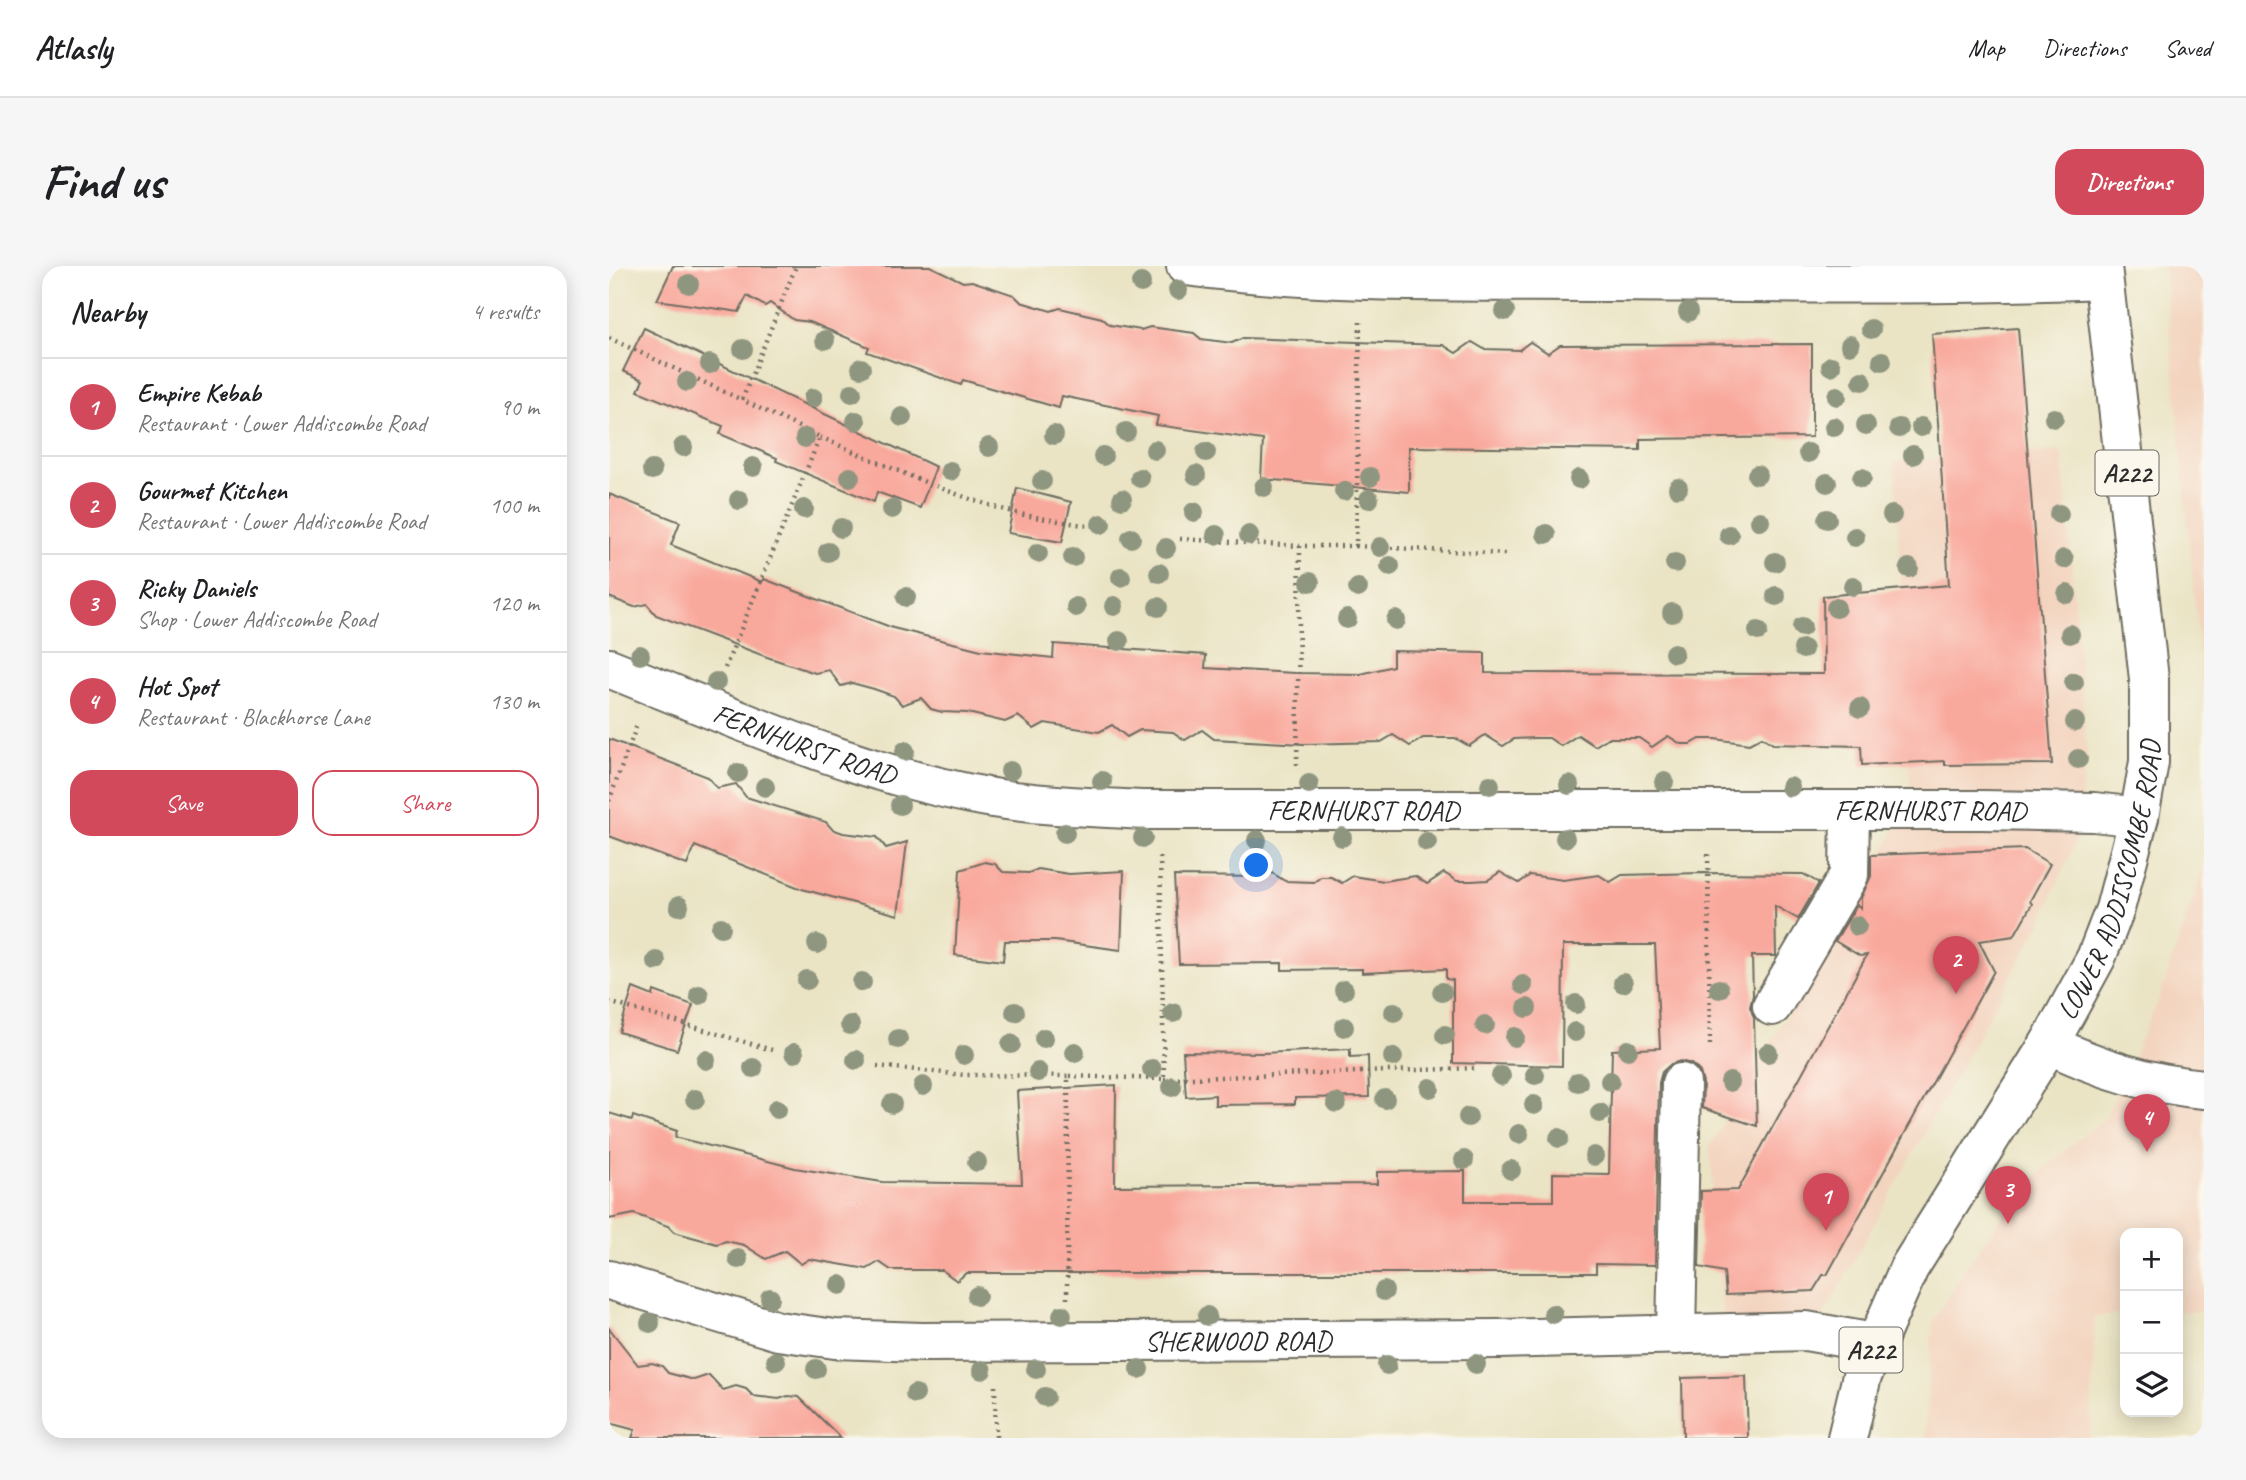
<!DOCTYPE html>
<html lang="en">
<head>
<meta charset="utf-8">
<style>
  :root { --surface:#fff; --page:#f6f6f6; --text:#202124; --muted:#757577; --line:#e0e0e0; --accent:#d1495b }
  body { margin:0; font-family:Caveat,sans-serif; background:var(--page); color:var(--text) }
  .controls { position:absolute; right:21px; bottom:21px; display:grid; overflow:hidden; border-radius:14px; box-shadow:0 4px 18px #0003 }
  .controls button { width:63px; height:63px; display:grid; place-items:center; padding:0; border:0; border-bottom:2px solid var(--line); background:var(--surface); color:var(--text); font:35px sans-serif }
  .you { position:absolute; left:648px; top:600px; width:24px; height:24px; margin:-18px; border:5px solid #fff; border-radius:50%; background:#1a73e8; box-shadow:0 0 0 10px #1a73e833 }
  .badge { display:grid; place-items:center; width:46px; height:46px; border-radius:50%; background:var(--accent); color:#fff; font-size:23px; font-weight:700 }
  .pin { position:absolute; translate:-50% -58px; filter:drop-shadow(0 2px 4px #0008) }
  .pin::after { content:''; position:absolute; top:37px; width:24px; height:21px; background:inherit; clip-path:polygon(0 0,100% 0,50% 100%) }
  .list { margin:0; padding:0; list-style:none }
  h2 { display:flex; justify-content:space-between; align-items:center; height:91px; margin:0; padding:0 28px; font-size:30px }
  h2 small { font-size:23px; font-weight:400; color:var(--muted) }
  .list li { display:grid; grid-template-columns:46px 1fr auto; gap:21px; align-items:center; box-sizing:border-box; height:98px; padding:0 28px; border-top:2px solid var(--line) }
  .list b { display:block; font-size:26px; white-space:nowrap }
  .list p { margin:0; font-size:23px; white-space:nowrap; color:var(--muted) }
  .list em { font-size:23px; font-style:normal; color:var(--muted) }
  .actions { display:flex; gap:14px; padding:21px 28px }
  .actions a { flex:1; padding:16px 0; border:2px solid var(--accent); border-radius:21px; text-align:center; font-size:24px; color:var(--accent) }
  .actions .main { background:var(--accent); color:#fff }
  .icon { flex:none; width:38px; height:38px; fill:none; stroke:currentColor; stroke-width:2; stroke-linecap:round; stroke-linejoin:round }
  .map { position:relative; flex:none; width:1595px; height:1172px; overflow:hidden; border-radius:21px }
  header { display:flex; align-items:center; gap:42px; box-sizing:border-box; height:98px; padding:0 35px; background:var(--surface); border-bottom:2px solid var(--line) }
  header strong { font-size:33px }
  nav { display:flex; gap:38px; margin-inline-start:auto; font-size:24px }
  .intro { display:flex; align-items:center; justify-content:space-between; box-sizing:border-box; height:168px; padding:0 42px }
  h1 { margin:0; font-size:49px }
  .button { padding:18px 32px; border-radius:21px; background:var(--accent); color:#fff; font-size:24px; font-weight:700 }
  main { display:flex; gap:42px; padding:0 42px }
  aside { flex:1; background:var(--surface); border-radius:21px; box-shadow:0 4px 18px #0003 }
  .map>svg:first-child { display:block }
  .built { fill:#f3d4bf }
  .building { fill:#f9a89c }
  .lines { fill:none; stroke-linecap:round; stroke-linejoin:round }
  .minor-casing { stroke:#6e6c61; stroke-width:42 }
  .major-casing { stroke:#6e6c61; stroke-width:42 }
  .path { stroke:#6e6c61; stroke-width:4.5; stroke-dasharray:2 5; stroke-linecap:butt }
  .minor { stroke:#fff; stroke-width:38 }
  .major { stroke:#fff; stroke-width:38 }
  .tree { fill:#8f967f }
  .labels { text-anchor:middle; stroke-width:7; stroke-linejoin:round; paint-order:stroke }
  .shield { fill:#fbf7ec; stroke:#696865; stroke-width:2 }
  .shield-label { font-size:26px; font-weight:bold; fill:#2b2b2b }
  .street-label { font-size:28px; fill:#2b2b2b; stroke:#fbf7ec }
</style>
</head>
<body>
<header>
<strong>Atlasly</strong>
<nav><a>Map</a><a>Directions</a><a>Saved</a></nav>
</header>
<div class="intro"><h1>Find us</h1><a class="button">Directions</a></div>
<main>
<aside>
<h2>Nearby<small>4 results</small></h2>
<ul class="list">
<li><span class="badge">1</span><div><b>Empire Kebab</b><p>Restaurant · Lower Addiscombe Road</p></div><em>90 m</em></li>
<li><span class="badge">2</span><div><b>Gourmet Kitchen</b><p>Restaurant · Lower Addiscombe Road</p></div><em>100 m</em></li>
<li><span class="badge">3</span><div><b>Ricky Daniels</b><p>Shop · Lower Addiscombe Road</p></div><em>120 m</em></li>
<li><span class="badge">4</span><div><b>Hot Spot</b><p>Restaurant · Blackhorse Lane</p></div><em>130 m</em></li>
</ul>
<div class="actions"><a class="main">Save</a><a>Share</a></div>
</aside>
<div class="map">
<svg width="1595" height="1172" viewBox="0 0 1595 1172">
  <rect width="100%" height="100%" fill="#fbf7ec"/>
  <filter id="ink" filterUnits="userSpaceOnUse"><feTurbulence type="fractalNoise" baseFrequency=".0143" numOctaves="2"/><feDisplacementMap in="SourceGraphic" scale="14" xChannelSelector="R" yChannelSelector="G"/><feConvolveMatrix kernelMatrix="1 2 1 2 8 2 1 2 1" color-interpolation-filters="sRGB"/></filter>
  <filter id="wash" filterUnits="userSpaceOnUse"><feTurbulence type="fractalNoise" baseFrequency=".00686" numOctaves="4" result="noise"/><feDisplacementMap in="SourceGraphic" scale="28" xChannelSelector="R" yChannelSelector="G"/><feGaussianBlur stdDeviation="1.57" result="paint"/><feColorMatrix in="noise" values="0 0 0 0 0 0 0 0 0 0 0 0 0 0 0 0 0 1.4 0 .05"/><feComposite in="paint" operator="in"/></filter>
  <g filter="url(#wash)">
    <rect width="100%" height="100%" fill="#eae4c5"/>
    <g class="built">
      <path d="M1555 0H1595V434Z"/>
      <path d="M1453 185 1478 488 1466 577 1432 656 1211 1056 1114 1058 1101 880 1302 538 1286 196Z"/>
      <path d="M1595 602V1045L1569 1046V967H1516V1048L1486 1050 1481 1172H1316L1324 1055 1354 1006 1401 940 1436 901 1497 851 1549 735Z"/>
    </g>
    <g id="blocks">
      <g class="building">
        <path d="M64 0H321L354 16 363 15 405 29 412 36 442 45 451 42 493 52 501 59 532 64 541 61 585 67 592 73 623 77 634 72 834 79 847 87 863 76 875 83 910 84 921 76 939 87 951 79 1203 78V171L1031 173V184L800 181V226L652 213 654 174 547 159 549 150 453 130 450 142 354 114 352 119 258 86 260 81 201 56 185 54 161 37 156 40 138 30 130 46 48 34Z"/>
        <path d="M35 62 327 201 311 242 268 226 265 236 167 195 168 192 111 168 114 160 29 125 34 114 14 105Z"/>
        <path d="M1409 62 1443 498 1336 499V495L1253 499 1252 480 1164 478 1153 471 1140 478 1106 473H1091L1082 478H1072L1059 470 1043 481 1030 472H999L986 480 969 469 952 480 940 472H925L905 473 894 480 876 469 860 480 846 472H814L801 480 784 469 772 476 695 478 605 473 593 464 576 474 564 466 548 465 531 464 518 471 503 459 490 466 436 457 425 463 409 450 396 456 359 447 333 446 322 443 312 432 293 439 285 430 265 423 243 417 232 420 220 404 206 407 158 391 47 349 38 338 25 341 0 331V228L71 256 62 279 153 316 155 313 284 362 372 384 444 392 445 378 597 389 596 402 686 407 752 408 784 400V385L876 387V407L1215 408 1214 330 1340 319 1323 68Z"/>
        <path d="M408 222 462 236 453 276 399 267Z"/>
        <path d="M0 473 99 511 108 522 127 518 137 531 217 556 223 563 234 567 268 571 277 582 298 576 289 649 193 623 86 580 78 599 0 570Z"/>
        <path d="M1416 583 1441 598 1421 635 1423 638 1405 670 1370 675 1385 705 1218 1009H1214L1204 1025 1117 1029 1115 1006 1090 1001 1092 925 1129 924 1258 689 1251 690 1226 675 1248 639 1252 642V632L1262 610V589Z"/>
        <path d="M376 596 386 598 394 606 420 607 429 603 460 608 515 605 512 684 446 675H396L394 695 346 689 351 604Z"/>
        <path d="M891 606 910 617 921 609 954 614 990 609 1001 616 1013 609 1092 607 1194 608 1210 617 1189 653 1166 640 1167 690H1143L1144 729 1141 741 1145 752 1148 860 1093 842 1094 817 1091 806 1083 798 1072 795 1062 798 1053 806 1050 817 1046 999 987 998V1007H357L348 1015 333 1004H282L270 996 258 1003 200 993 192 998 176 985 157 993 135 979 117 975 108 978 65 966 59 960 25 948 0 953V847L23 854 24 850 68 865 66 871 186 902 273 916 413 918 408 825 507 819 506 920 768 918V906L856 905V935H944V907L1000 908 1003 784 1051 782 1046 679H954L953 800 844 797V714L837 713V703L753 707V703L673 704V697L570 698 565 610 657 611 663 607 676 615 705 616 712 611H722L733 617 744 610 775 615 806 610 818 618 835 607 848 615H862L879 614Z"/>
        <path d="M24 722 44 730 45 725 84 739 68 784 10 766Z"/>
        <path d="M741 783V791L759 790 760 831 686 832V838L606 839V829L577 831 574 786 653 787Z"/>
        <path d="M0 1062 29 1099 43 1097 53 1100 59 1107 85 1114 100 1109 114 1124 127 1120 137 1123 144 1130 170 1133 179 1130 190 1131 232 1172H23L26 1164 0 1157Z"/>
        <path d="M1137 1110 1139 1172H1074L1073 1112Z"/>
      </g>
    </g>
  </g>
  <g filter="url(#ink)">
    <use href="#blocks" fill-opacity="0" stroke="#6e6c61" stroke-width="2"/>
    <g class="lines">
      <defs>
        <g id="minor">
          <path d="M577 0C717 19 860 15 1001 16 1165 17 1330 20 1494 13"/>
          <path id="s1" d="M0 402C123 451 253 510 384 532 433 540 484 541 533 544H1373L1485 546 1530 551"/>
          <path d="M1163 740 1240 609 1241 544"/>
          <path d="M1440 778C1490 803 1539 818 1595 823"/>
          <path id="s2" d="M0 1014 169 1065 226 1073 313 1076 891 1073 1197 1065 1265 1077"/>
          <path d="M1067 1069 1072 817"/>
        </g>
        <g id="major">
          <path id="s3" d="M1238 1172 1253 1110 1300 1002 1440 778 1487 692 1506 643 1530 551 1540 496V413L1493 0"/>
        </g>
      </defs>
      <use href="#minor" class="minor-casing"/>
      <use href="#major" class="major-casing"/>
      <g class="path">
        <path d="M0 72 133 134 187 0"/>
        <path d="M211 171C276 199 342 230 411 248 434 253 457 256 480 260"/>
        <path d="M571 273 691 280"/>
        <path d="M747 280 896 288"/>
        <path d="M116 402 211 171 133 134"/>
        <path d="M688 499 691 280H747L751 55"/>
        <path d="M0 535 28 459"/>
        <path d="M1099 588 1101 783"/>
        <path d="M0 736 163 784"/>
        <path d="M268 800 355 809 459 810"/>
        <path d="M555 813 867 802"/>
        <path d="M458 1033 459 810 555 813 551 587"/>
        <path d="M386 1120 387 1172"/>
      </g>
      <use href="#minor" class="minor"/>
      <use href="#major" class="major"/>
    </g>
    <g class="tree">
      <circle cx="532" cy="17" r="10"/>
      <circle cx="80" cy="18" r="10"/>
      <circle cx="569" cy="24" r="10"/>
      <circle cx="896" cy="45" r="10"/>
      <circle cx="1079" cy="46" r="10"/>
      <circle cx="1262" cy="63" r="10"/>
      <circle cx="216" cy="74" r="10"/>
      <circle cx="1241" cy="79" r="10"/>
      <circle cx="134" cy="83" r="10"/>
      <circle cx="1273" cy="95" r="10"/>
      <circle cx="101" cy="98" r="10"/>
      <circle cx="1222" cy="100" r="10"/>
      <circle cx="252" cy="102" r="10"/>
      <circle cx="1253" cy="115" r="10"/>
      <circle cx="78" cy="116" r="10"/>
      <circle cx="243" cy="127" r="10"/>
      <circle cx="1228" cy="130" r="10"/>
      <circle cx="204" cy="132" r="10"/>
      <circle cx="293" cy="151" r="10"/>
      <circle cx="1445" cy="152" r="10"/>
      <circle cx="247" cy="155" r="10"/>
      <circle cx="1257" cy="159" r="10"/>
      <circle cx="1225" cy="161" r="10"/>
      <circle cx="1312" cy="161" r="10"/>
      <circle cx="1290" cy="162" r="10"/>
      <circle cx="517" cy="166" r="10"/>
      <circle cx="445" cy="169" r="10"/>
      <circle cx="196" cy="172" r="10"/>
      <circle cx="74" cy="181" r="10"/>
      <circle cx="380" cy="181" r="10"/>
      <circle cx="546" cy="184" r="10"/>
      <circle cx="597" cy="186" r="10"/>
      <circle cx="1199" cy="187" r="10"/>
      <circle cx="1304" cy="189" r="10"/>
      <circle cx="494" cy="190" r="10"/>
      <circle cx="144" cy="201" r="10"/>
      <circle cx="43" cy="204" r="10"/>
      <circle cx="341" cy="205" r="10"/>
      <circle cx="587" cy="209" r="10"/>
      <circle cx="1148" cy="209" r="10"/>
      <circle cx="241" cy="211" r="10"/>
      <circle cx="761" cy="211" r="10"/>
      <circle cx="531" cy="212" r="10"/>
      <circle cx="1253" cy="212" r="10"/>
      <circle cx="970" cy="213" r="10"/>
      <circle cx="433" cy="215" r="10"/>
      <circle cx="1218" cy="217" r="10"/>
      <circle cx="655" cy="221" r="10"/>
      <circle cx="1069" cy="222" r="10"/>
      <circle cx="735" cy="225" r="10"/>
      <circle cx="513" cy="233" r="10"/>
      <circle cx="760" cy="233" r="10"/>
      <circle cx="130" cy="234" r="10"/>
      <circle cx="195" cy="243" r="10"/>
      <circle cx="283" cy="243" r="10"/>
      <circle cx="585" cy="246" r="10"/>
      <circle cx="1450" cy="248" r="10"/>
      <circle cx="1283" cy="249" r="10"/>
      <circle cx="1218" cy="253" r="10"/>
      <circle cx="1151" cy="255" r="10"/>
      <circle cx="492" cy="258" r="10"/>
      <circle cx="232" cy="262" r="10"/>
      <circle cx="937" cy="268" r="10"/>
      <circle cx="607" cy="269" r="10"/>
      <circle cx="640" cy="269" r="10"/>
      <circle cx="1120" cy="269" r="10"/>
      <circle cx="1246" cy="271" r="10"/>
      <circle cx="522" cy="272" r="10"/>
      <circle cx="771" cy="281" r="10"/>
      <circle cx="557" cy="282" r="10"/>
      <circle cx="219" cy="286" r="10"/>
      <circle cx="429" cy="287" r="10"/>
      <circle cx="464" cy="291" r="10"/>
      <circle cx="1455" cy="293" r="10"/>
      <circle cx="1166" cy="296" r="10"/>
      <circle cx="1066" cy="297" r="10"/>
      <circle cx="781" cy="300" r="10"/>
      <circle cx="1300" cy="302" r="10"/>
      <circle cx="550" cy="307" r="10"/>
      <circle cx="512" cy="311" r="10"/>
      <circle cx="701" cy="316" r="10"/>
      <circle cx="1244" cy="320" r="10"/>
      <circle cx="749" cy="322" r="10"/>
      <circle cx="1458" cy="328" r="10"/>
      <circle cx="1167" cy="330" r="10"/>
      <circle cx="297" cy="331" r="10"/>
      <circle cx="505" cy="340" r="10"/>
      <circle cx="467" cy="341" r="10"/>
      <circle cx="549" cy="341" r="10"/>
      <circle cx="1227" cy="342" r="10"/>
      <circle cx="1063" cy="347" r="10"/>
      <circle cx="738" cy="353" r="10"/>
      <circle cx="787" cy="354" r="10"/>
      <circle cx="1193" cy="361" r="10"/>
      <circle cx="1149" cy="365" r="10"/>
      <circle cx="1461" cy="368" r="10"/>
      <circle cx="510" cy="375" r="10"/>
      <circle cx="1194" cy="383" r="10"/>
      <circle cx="1065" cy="387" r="10"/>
      <circle cx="31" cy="389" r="10"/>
      <circle cx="107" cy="416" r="10"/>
      <circle cx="1465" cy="416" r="10"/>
      <circle cx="1251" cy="442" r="10"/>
      <circle cx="1466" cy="456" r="10"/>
      <circle cx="296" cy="485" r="10"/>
      <circle cx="1469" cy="493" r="10"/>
      <circle cx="401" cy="505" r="10"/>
      <circle cx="129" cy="507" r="10"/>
      <circle cx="493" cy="515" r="10"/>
      <circle cx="1055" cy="516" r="10"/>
      <circle cx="700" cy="518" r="10"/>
      <circle cx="881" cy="519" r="10"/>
      <circle cx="960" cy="519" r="10"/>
      <circle cx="156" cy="521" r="10"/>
      <circle cx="1181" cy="521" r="10"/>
      <circle cx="291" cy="539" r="10"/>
      <circle cx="456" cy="567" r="10"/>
      <circle cx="733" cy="571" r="10"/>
      <circle cx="534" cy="572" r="10"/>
      <circle cx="956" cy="572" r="10"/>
      <circle cx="648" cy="574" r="10"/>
      <circle cx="818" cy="576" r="10"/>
      <circle cx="70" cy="640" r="10"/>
      <circle cx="1248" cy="660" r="10"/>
      <circle cx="112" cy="661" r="10"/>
      <circle cx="208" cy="678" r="10"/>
      <circle cx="47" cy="695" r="10"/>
      <circle cx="198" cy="714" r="10"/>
      <circle cx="253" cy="716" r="10"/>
      <circle cx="1014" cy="717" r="10"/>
      <circle cx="914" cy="719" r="10"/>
      <circle cx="1110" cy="723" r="10"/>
      <circle cx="735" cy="724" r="10"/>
      <circle cx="833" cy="726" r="10"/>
      <circle cx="90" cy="729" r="10"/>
      <circle cx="967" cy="738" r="10"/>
      <circle cx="918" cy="742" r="10"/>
      <circle cx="406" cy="746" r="10"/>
      <circle cx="785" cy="746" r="10"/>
      <circle cx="564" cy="747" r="10"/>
      <circle cx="241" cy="759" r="10"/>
      <circle cx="876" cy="759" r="10"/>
      <circle cx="735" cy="761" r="10"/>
      <circle cx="966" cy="766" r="10"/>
      <circle cx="836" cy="769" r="10"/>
      <circle cx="906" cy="771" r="10"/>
      <circle cx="435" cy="772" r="10"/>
      <circle cx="289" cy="773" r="10"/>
      <circle cx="402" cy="778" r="10"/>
      <circle cx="1019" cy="784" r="10"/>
      <circle cx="466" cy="786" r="10"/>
      <circle cx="185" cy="787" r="10"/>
      <circle cx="1159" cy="787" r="10"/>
      <circle cx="355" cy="789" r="10"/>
      <circle cx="784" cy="791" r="10"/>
      <circle cx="97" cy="794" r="10"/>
      <circle cx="247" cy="794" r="10"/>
      <circle cx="144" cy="802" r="10"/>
      <circle cx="543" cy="803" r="10"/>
      <circle cx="429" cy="806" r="10"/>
      <circle cx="926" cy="809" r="10"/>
      <circle cx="892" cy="810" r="10"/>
      <circle cx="1001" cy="815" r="10"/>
      <circle cx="969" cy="816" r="10"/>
      <circle cx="1121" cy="816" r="10"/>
      <circle cx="314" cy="820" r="10"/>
      <circle cx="563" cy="821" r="10"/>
      <circle cx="821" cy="822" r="10"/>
      <circle cx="86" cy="833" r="10"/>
      <circle cx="776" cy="833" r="10"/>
      <circle cx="727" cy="837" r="10"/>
      <circle cx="283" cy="838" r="10"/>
      <circle cx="925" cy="839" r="10"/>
      <circle cx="168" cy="843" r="10"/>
      <circle cx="991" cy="847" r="10"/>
      <circle cx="859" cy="851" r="10"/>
      <circle cx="910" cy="868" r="10"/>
      <circle cx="950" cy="872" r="10"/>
      <circle cx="985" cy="890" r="10"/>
      <circle cx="855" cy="894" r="10"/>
      <circle cx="368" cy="896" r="10"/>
      <circle cx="902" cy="904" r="10"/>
      <circle cx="129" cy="993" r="10"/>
      <circle cx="231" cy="1019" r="10"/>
      <circle cx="775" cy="1025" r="10"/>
      <circle cx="368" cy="1030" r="10"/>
      <circle cx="161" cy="1032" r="10"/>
      <circle cx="944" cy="1048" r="10"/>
      <circle cx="453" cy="1049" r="10"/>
      <circle cx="598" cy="1050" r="10"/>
      <circle cx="41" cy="1057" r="10"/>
      <circle cx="167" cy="1095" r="10"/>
      <circle cx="867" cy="1098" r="10"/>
      <circle cx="778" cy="1099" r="10"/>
      <circle cx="207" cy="1103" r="10"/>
      <circle cx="427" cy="1103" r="10"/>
      <circle cx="530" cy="1103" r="10"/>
      <circle cx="373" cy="1104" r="10"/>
      <circle cx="306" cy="1128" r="10"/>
      <circle cx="436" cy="1131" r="10"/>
    </g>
  </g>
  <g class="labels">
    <g class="shield">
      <rect x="1486.5" y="184.5" width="63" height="45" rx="5"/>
      <rect x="1230.5" y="1061.5" width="63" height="45" rx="5"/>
    </g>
    <g class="shield-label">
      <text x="1518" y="216">A222</text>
      <text x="1262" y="1093">A222</text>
    </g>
    <g class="street-label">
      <text dy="10" stroke="none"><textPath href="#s1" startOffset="210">FERNHURST ROAD</textPath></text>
      <text dy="10" stroke="none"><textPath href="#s1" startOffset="777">FERNHURST ROAD</textPath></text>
      <text dy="10" stroke="none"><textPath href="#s1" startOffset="1344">FERNHURST ROAD</textPath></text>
      <text dy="10" stroke="none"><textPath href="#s3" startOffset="623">LOWER ADDISCOMBE ROAD</textPath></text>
      <text dy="10" stroke="none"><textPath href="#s2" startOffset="637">SHERWOOD ROAD</textPath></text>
    </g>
  </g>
</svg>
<div class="controls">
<button>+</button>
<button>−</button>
<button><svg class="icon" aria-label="layers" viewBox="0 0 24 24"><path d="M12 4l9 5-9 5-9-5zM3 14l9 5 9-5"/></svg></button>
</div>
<div class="you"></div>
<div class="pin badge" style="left:1217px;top:965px">1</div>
<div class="pin badge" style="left:1347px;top:728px">2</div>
<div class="pin badge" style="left:1399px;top:958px">3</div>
<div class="pin badge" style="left:1538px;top:886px">4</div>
</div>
</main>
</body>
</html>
